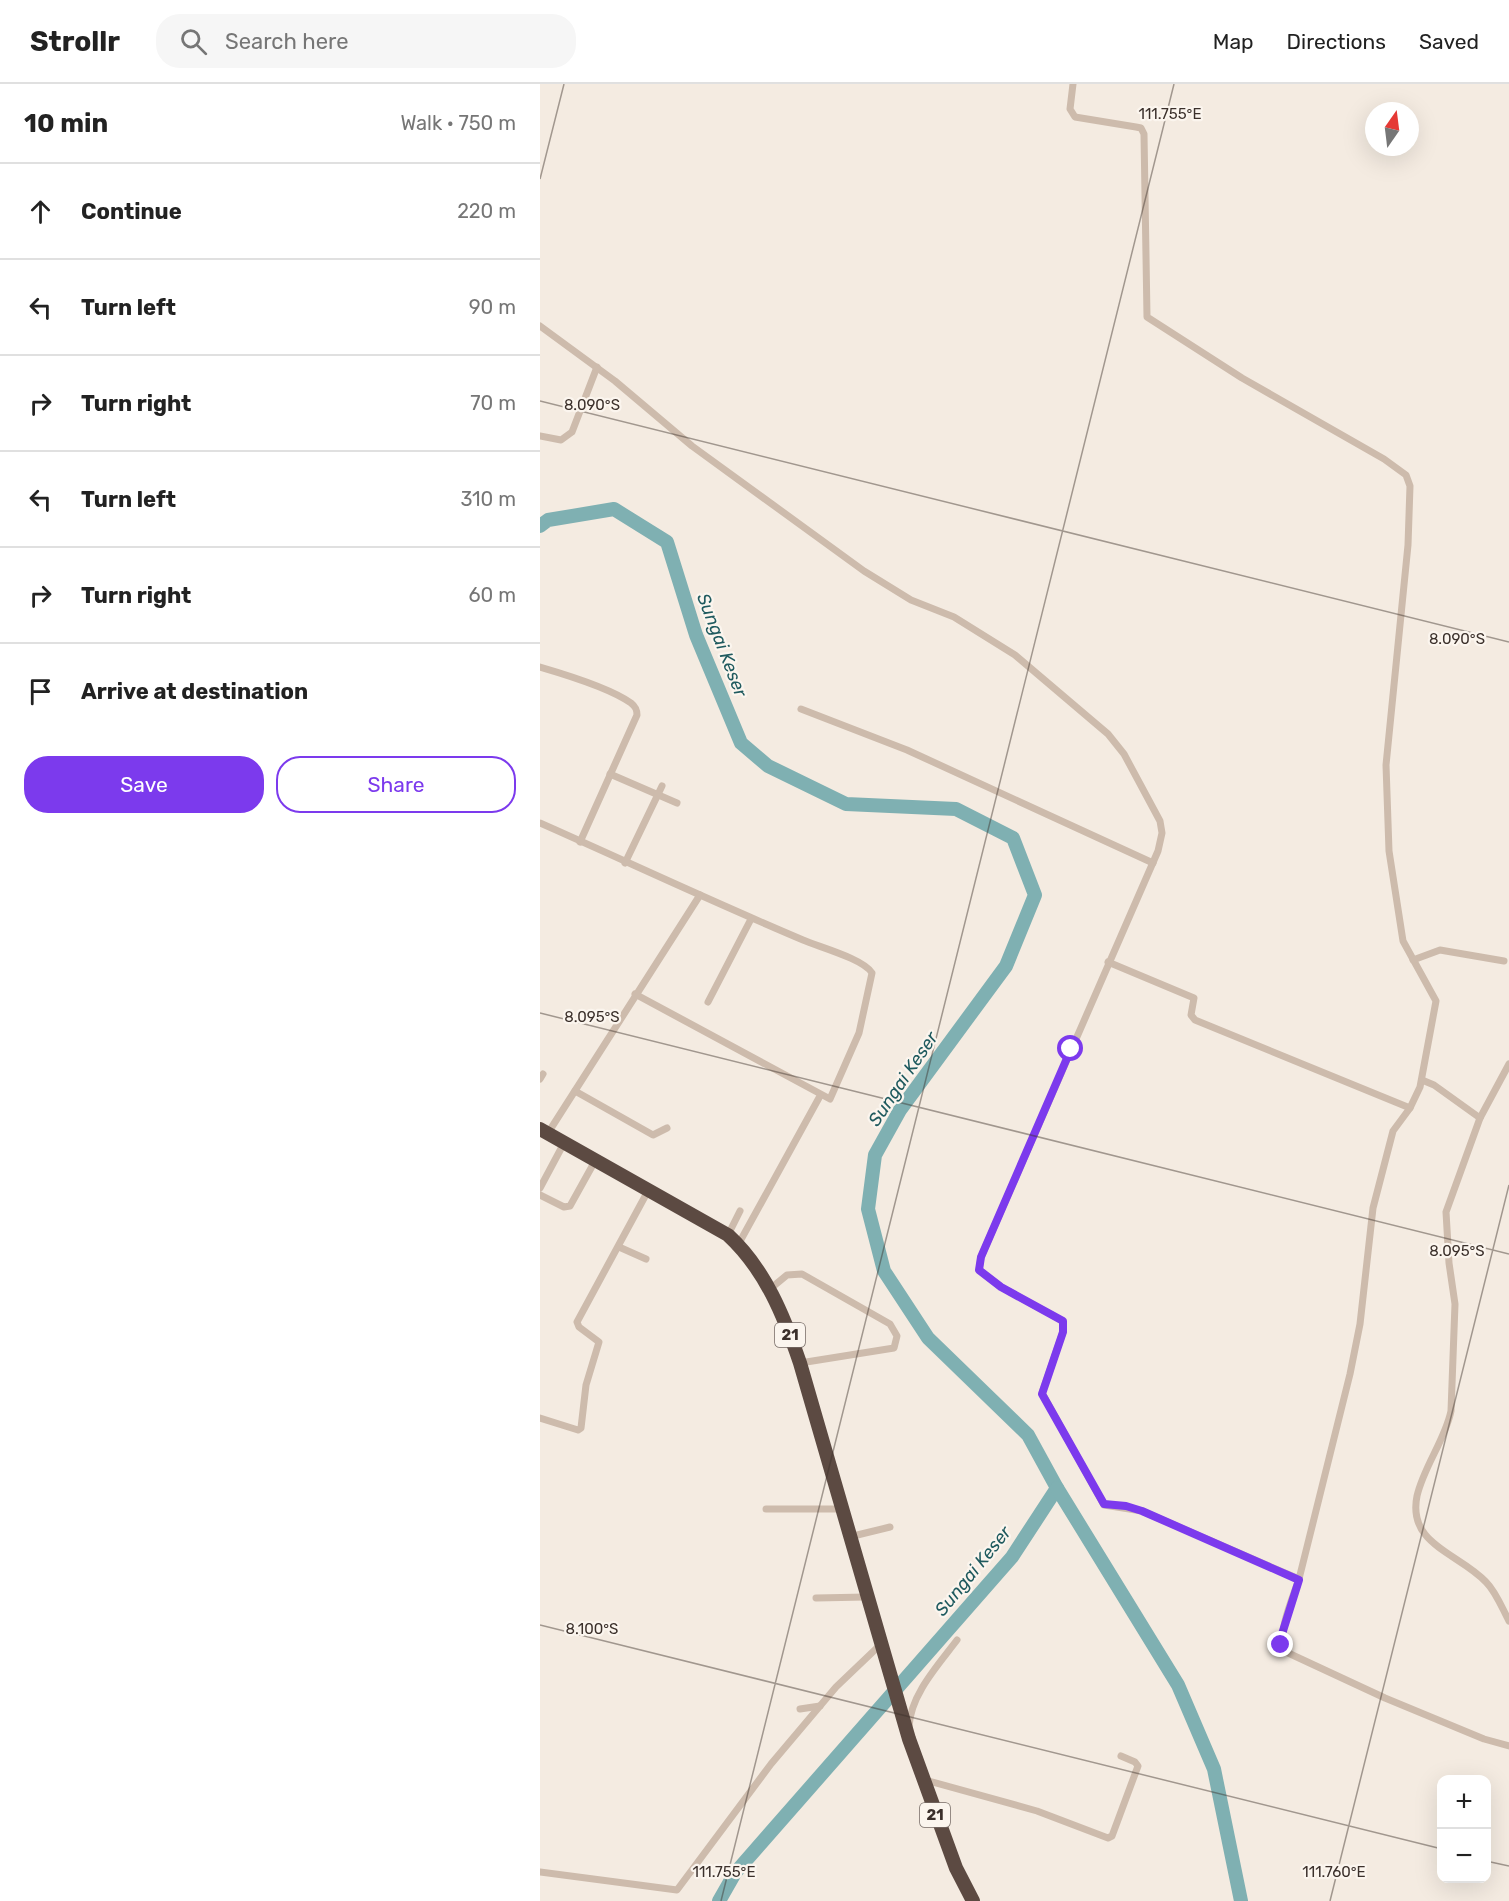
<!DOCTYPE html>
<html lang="en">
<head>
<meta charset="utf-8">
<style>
  :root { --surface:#fff; --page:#f6f6f6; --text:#222; --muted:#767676; --line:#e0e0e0; --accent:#7c3aed }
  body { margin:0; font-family:Rubik,sans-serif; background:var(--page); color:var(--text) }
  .controls { position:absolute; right:18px; bottom:18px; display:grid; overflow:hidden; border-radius:12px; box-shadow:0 6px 24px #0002 }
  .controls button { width:54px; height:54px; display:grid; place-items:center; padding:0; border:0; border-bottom:2px solid var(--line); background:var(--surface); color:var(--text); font:30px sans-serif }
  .compass { position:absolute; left:825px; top:18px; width:54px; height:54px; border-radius:50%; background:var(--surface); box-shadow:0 6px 24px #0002; rotate:14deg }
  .stop { position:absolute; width:18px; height:18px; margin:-14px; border:4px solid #7c3aed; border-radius:50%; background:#fff }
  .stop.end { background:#7c3aed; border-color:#fff; box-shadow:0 2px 6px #0008 }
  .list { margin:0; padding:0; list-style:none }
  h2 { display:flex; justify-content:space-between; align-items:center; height:78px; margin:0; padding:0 24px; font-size:26px }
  h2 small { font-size:20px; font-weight:400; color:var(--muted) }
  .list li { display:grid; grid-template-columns:39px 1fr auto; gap:18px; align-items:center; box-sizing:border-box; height:96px; padding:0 24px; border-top:2px solid var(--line) }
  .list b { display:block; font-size:22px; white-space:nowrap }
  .list em { font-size:20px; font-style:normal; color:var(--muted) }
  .actions { display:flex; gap:12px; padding:18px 24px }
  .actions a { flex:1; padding:14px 0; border:2px solid var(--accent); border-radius:24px; text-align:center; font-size:21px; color:var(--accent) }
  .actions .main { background:var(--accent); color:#fff }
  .icon { flex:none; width:33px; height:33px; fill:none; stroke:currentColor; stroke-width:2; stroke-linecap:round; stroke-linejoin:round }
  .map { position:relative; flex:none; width:969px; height:1817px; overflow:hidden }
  header { display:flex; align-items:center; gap:36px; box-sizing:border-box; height:84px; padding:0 30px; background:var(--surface); border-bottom:2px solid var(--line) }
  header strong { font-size:28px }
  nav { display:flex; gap:33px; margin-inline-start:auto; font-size:21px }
  .search { width:420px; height:54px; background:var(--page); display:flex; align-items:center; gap:15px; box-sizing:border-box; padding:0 21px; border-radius:24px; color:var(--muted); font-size:22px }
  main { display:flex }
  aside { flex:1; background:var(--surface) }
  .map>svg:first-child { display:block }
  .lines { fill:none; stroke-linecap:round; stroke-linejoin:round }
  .river { stroke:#7fb0b2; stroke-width:14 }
  .street { stroke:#cdbbac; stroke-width:7 }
  .highway { stroke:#5c4a42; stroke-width:14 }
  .route { stroke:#7c3aed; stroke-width:8 }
  .ticks { fill:none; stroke:#3b302b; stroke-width:1.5; stroke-opacity:0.45 }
  .labels { text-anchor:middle; stroke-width:4.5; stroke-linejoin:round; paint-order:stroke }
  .shield { fill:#fbf5ee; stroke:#756b66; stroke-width:1.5 }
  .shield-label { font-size:15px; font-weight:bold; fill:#3b302b }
  .water-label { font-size:18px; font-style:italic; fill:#1f5a5e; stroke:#fbf5ee }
  .ticks-label { font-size:15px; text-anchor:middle; fill:#3b302b; stroke:#fbf5ee; stroke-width:4.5; stroke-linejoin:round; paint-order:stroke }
</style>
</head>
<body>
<header>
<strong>Strollr</strong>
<div class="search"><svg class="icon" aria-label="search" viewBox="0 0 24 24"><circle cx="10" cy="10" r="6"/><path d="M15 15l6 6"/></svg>Search here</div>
<nav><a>Map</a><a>Directions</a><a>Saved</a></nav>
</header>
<main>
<aside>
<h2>10 min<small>Walk · 750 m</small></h2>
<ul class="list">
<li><svg class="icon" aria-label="ahead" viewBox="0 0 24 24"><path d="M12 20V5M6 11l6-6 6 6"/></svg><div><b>Continue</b></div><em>220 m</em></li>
<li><svg class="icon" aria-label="left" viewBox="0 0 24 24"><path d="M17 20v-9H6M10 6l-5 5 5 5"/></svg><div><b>Turn left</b></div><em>90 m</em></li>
<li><svg class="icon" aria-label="right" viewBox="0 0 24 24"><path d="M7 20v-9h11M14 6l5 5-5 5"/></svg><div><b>Turn right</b></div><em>70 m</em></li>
<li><svg class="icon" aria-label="left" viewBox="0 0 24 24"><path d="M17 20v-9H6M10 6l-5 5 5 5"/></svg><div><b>Turn left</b></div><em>310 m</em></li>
<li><svg class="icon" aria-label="right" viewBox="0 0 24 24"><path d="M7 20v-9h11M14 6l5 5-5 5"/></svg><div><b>Turn right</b></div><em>60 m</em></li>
<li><svg class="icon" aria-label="arrive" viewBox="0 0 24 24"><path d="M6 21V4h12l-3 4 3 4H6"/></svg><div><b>Arrive at destination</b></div></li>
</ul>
<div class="actions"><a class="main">Save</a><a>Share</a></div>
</aside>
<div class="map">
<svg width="969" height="1817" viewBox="0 0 969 1817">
  <rect width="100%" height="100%" fill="#f4ebe1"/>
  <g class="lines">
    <g class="river">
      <path d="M0 442 8 436 74 425 127 458 156 551 201 659 228 682 306 720 416 725 473 754 495 811 466 882 360 1026 335 1071 328 1125 344 1187 388 1254 488 1351 517 1404 472 1473 195 1789 179 1817"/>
      <path d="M517 1404 638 1601 674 1685 701 1817"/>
    </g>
    <g class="street">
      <path d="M533 0 530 25 535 33 596 43 601 44 604 50 607 233 702 294 844 375 866 391 870 402 868 461 846 681 849 767 863 857 896 917 880 1003 870 1024 853 1047 833 1124 820 1240 810 1290 759 1495"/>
      <path d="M0 242 75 297 152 362 324 487 371 516 414 533 475 571 568 650 584 670 620 737 622 749 618 767 441 1173 439 1186 461 1203 523 1237V1248L502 1309 564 1421 602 1427 759 1495C753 1513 735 1553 746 1568L845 1614 944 1655 969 1662"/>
      <path d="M0 352 21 356 32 348 57 283"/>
      <path d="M0 583C24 590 72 605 91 619 96 623 97 626 97 631L40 758"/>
      <path d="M261 625 367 666 613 779"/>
      <path d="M70 690 137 719"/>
      <path d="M0 739C88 778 175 819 263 856 279 863 324 875 332 889L319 949 290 1015 95 910"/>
      <path d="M85 779 122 702"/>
      <path d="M873 876 900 866 964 877"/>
      <path d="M568 878 654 914 651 931 655 936 870 1024"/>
      <path d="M168 918 211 835"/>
      <path d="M969 980 940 1034 906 1128 909 1179 915 1220 911 1327C905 1356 884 1382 877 1412 867 1461 919 1469 946 1498 956 1508 962 1524 969 1537"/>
      <path d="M0 995 3 990"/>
      <path d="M882 996 894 1001 940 1034"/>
      <path d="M35 1007 113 1051 127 1044"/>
      <path d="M8 1049 160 811"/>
      <path d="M0 1104 24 1059"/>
      <path d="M0 1111 24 1123 30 1122 55 1077"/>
      <path d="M188 1151 200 1127"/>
      <path d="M198 1161 280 1012"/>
      <path d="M79 1163 106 1175"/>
      <path d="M230 1205 247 1191 262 1190 350 1240 357 1252 354 1264 260 1279"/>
      <path d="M0 1334 38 1346 41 1344 46 1301 59 1258 39 1243 37 1238 109 1105"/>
      <path d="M226 1425H301"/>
      <path d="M309 1453 350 1443"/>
      <path d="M276 1514 326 1513"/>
      <path d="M260 1625 280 1622"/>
      <path d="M369 1643C370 1611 399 1580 417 1556"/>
      <path d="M385 1696 497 1727 568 1754 572 1752 598 1682 595 1678 581 1672"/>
      <path d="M0 1788 137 1806 231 1680 296 1603 340 1561"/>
    </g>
    <path class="highway" d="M0 1045 188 1151C225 1185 244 1232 260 1279L369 1655 416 1784 433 1817"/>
  </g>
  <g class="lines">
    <path class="route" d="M531 965 441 1173 439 1186 461 1203 523 1237V1248L502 1310 564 1420 586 1422 602 1427 759 1496 742 1550 741 1561"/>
  </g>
  <path class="ticks" d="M0 95 24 0M0 317 969 558M0 929 969 1170M0 1541 902 1765M946 1777 969 1782M181 1817 634 0M790 1817 969 1101"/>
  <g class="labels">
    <g class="shield">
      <rect x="235" y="1239" width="30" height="24" rx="4.5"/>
      <rect x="380" y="1719" width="30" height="24" rx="4.5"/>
    </g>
    <g class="shield-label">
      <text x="250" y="1256">21</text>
      <text x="395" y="1736">21</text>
    </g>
    <g class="water-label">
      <text transform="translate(182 561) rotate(69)" y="6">Sungai Keser</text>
      <text transform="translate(363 995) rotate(-56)" y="6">Sungai Keser</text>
      <text transform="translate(433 1487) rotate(-51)" y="6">Sungai Keser</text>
    </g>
  </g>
  <g class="ticks-label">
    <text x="630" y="35">111.755°E</text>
    <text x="52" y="326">8.090°S</text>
    <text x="917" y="560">8.090°S</text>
    <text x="52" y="938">8.095°S</text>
    <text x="917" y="1172">8.095°S</text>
    <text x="52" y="1550">8.100°S</text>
    <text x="184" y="1793">111.755°E</text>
    <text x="794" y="1793">111.760°E</text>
  </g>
</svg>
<div class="controls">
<button>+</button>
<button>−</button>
</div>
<svg class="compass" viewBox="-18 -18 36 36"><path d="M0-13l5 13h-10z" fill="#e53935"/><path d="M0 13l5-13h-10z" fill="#767676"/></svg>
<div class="stop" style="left:531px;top:965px"></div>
<div class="stop end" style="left:741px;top:1561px"></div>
</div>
</main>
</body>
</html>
